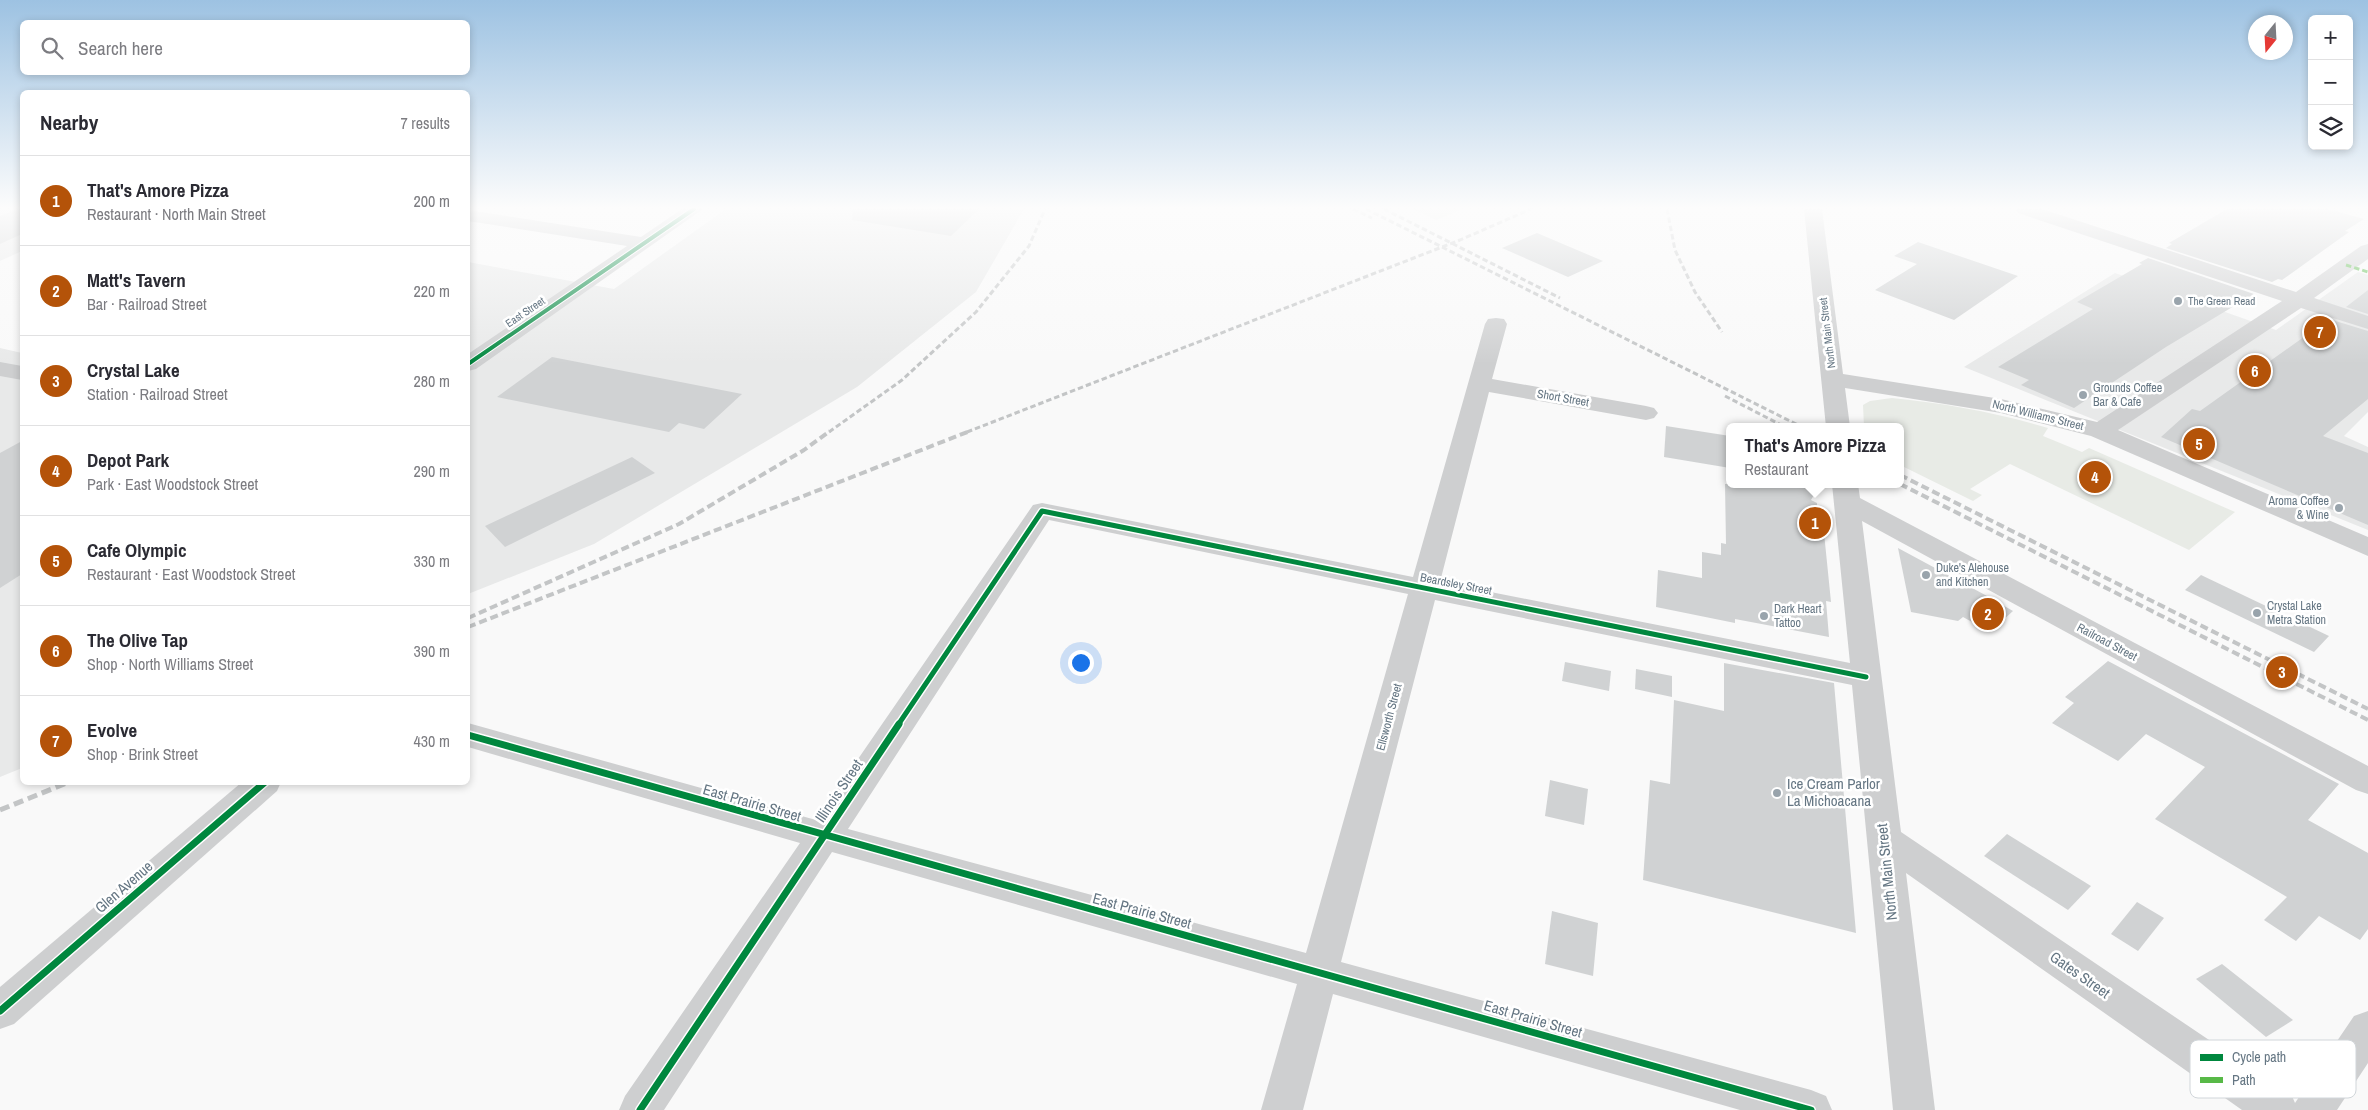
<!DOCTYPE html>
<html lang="en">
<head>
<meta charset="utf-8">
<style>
  :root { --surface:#fff; --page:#f7f7f7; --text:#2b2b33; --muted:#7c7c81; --line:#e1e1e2; --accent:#b45309 }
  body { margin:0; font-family:"Archivo Narrow",sans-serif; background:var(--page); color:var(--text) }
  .controls { position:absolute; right:15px; top:15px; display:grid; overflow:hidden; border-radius:8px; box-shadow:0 2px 8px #0003 }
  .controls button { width:45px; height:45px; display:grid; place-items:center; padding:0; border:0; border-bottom:1px solid var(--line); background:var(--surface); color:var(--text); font:25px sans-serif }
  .compass { position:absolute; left:2248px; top:15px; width:45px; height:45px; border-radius:50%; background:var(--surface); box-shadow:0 2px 8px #0003; rotate:198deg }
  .you { position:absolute; left:1080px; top:662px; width:18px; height:18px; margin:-12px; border:4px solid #fff; border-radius:50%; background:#1a73e8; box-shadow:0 0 0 8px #1a73e833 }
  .badge { display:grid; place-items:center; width:32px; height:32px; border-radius:50%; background:var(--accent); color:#fff; font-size:16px; font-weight:700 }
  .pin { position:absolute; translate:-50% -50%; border:2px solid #fff; box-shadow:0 1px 5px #0006 }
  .popup { position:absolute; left:1726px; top:423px; width:178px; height:65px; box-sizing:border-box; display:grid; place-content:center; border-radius:8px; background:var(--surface); filter:drop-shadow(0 1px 4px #0005); font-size:16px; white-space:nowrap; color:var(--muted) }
  .popup b { font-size:19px; color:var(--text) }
  .popup::after { content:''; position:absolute; left:50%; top:100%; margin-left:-10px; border:10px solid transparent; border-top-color:var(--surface) }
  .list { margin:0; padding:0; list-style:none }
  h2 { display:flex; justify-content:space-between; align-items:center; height:65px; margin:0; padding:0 20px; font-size:21px }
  h2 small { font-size:16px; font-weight:400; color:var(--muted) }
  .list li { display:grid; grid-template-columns:32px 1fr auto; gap:15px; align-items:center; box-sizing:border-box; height:90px; padding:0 20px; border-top:1px solid var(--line) }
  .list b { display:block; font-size:19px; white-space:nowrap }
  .list p { margin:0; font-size:16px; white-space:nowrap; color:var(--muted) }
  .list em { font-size:16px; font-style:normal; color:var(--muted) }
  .icon { flex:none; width:28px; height:28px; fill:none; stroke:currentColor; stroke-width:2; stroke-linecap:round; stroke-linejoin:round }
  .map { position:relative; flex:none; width:2368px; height:1110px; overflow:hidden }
  .search { position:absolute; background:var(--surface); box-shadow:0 2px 8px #0003; left:20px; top:20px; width:450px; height:55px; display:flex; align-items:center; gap:12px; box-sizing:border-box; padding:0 18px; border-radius:8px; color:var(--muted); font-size:19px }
  .panel { position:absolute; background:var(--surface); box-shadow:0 2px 8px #0003; left:20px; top:90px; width:450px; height:695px; border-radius:8px }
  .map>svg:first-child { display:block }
  .built { fill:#e8e9e9 }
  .green { fill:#e8ebe6 }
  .building { fill:#d0d2d3 }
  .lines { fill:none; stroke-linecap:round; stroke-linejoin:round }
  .minor { fill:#cecfd0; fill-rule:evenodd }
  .rail-far2 { stroke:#c3c5c6; stroke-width:3; stroke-dasharray:5.5 3; stroke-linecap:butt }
  .rail-far1 { stroke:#c3c5c6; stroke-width:4; stroke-dasharray:8 4; stroke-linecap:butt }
  .rail { stroke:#c3c5c6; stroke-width:5; stroke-dasharray:10 5; stroke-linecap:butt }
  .quiet { stroke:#58b947; stroke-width:3; stroke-dasharray:5.5 3; stroke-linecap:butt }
  .cycleway-far2-casing { stroke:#fff; stroke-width:6 }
  .cycleway-far1-casing { stroke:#fff; stroke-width:8 }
  .cycleway-casing { stroke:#fff; stroke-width:10 }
  .cycleway-far2 { stroke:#00873e; stroke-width:4 }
  .cycleway-far1 { stroke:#00873e; stroke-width:5 }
  .cycleway { stroke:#00873e; stroke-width:7 }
  .poi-dot { fill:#99a4ac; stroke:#fff; stroke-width:2 }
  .labels { text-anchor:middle; stroke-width:5; stroke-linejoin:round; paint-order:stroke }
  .far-poi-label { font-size:11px; fill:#657683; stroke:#fff; text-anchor:start }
  .far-street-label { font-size:11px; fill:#657683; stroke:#fff }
  .poi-label { font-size:12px; fill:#657683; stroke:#fff; text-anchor:start }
  .street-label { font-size:12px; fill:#657683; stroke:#fff }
  .near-poi-label { font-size:15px; fill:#657683; stroke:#fff; text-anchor:start }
  .near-street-label { font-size:15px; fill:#657683; stroke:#fff }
  .key { fill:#fff; stroke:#d1d6da; stroke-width:1 }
  .key-label { font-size:14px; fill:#657683 }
</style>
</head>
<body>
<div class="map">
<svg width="2368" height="1110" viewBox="0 0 2368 1110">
  <rect width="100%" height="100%" fill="#f9f9f9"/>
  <g class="built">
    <path d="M0 209H22V251L0 261Z"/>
    <path d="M726 209H1024L976 292 857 387 594 544 468 594V262L614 289Z"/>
    <path d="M2358 272 2368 275V412L2344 436 2368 447V530L1964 367 2115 273 2276 330Z"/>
    <path d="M0 348 22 353V768L0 777Z"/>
  </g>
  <g class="green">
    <path d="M1413 209H1463L1436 220Z"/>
    <path d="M1892 398C1944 403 1998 413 2048 428L2043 436 2082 452 2089 448 2235 512 2189 550 2010 464 1970 489 1982 495 1973 501 1900 465V427H1864L1863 405 1870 401Z"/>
  </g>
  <g class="building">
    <path d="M17 209H22V234L0 244V216Z"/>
    <path d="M853 209H979L951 236 852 220Z"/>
    <path d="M2227 209H2328L2364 219 2345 231 2349 232 2282 280 2278 279 2272 282 2166 248 2172 244 2169 243Z"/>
    <path d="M1537 233 1603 261 1568 277 1502 248Z"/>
    <path d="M1918 242 2018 276 1954 320 1875 290 1917 264 1894 256Z"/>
    <path d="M2148 258 2254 294 2166 347 2074 408 2021 385 2029 380 1998 367 2093 309 2077 302 2142 264 2139 263Z"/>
    <path d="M2368 290V314L2346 307Z"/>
    <path d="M2329 319 2368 331V399L2323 436 2368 453V525L2161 437 2192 409 2200 411Z"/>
    <path d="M552 357 742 394 704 429 679 423 669 432 497 397Z"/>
    <path d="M1666 426 1730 436V468L1664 457Z"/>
    <path d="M22 441V574L0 588V453Z"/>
    <path d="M632 457 655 473 505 547 485 526Z"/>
    <path d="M1725 484H1820L1811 500 1817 503V513H1822L1831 602 1826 601 1829 637 1735 619V623L1656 607 1658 570 1702 578V552L1721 555V543L1726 544Z"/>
    <path d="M1898 548 1987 596 2013 611 1990 632 1963 617 1958 621 1911 612Z"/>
    <path d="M2201 575 2329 636 2314 652 2185 590Z"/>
    <path d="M2108 661 2339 784 2308 820 2368 853V929L2360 940 2319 916 2296 941 2264 920 2287 897 2155 819 2205 767 2146 734 2118 761 2052 723 2074 703 2065 697Z"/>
    <path d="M1565 662 1611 671 1609 691 1562 681Z"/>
    <path d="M1724 663 1834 683 1856 933 1643 880 1650 780 1670 784 1674 700 1724 711Z"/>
    <path d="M1636 669 1672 676V697L1635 689Z"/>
    <path d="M1550 780 1588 789 1584 825 1545 816Z"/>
    <path d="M2007 834 2091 886 2068 910 1984 856Z"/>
    <path d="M2137 902 2164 918 2138 951 2111 934Z"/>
    <path d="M1552 911 1598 923 1593 976 1545 964Z"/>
    <path d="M2222 964 2293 1020 2266 1037 2196 979Z"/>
  </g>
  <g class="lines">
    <g class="minor">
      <path d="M682 209H703L476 369 468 371V354L627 246 468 221V210L641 237Z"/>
      <path d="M1804 209H1822L1843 374 2001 399 2097 422 2282 301 2018 213 2016 209H2042L2296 292 2361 246 2368 244V259L2314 298 2368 316V329L2301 308 2118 430 2368 537V556L2091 436 2001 413 1845 388 1850 427H1826Z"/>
      <path d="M1496 318 1504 319 1507 324 1492 379 1646 406 1654 408 1658 413 1654 418 1646 420 1489 392 1440 582 1850 663 1832 484H1858L1860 498 2368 766V794L2356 790 1862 521 1901 832 2292 1096 2295 1103 2354 1016 2368 1011V1063L2337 1110H2242L1906 873 1935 1110H1893L1852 685 1435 600 1341 962 1811 1090 1826 1096 1832 1110H1740L1333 994 1303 1110H1261L1297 984 832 852 664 1110H619L625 1096 800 843 468 747V723L816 820 1033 505 1042 503 1413 577 1485 324 1488 319ZM1049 520 1408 594 1306 953 848 829Z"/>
      <path d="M0 362 22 366V380L0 376Z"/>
      <path d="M242 782H281L277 791 14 1024 0 1029V987Z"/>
    </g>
    <g class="rail-far2">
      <path d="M1353 209 1372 218"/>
      <path d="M1366 209 1802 427"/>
      <path d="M1384 209 1560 298"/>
      <path d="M1667 209 1675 250 1695 292 1722 332"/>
      <path d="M1725 396 1785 427"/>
      <path d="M829 432 902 380 976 312 1029 246 1045 209"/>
      <path d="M967 432 1460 240 1531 209"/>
    </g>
    <g class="rail-far1">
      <path d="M1900 475 2368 709"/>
      <path d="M1900 484 2368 720"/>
      <path d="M468 618 679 524 804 450 830 431"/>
      <path d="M468 627 970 431"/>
    </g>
    <path class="rail" d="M0 810 69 782"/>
    <path class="quiet" d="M2346 265 2368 272"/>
    <defs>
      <path id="cycleway-far2" d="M468 364 694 209"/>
      <path id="cycleway-far1" d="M898 725 1042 511 1866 677"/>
      <g id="cycleway">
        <path d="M468 735 1811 1110"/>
        <path d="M0 1011 265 782"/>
        <path d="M640 1110 899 724"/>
      </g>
    </defs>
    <use href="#cycleway-far2" class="cycleway-far2-casing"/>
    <use href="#cycleway-far1" class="cycleway-far1-casing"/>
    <use href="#cycleway" class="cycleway-casing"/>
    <use href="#cycleway-far2" class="cycleway-far2"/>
    <use href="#cycleway-far1" class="cycleway-far1"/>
    <use href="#cycleway" class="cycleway"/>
  </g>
  <linearGradient id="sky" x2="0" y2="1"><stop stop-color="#9dc2e2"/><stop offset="0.57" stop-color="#fcfcfc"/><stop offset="1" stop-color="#fcfcfc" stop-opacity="0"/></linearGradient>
  <rect width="2368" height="364" fill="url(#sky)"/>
  <g class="poi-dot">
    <circle cx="2178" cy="301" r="5"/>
    <circle cx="2083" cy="395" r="5"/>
    <circle cx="2339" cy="508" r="5"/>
    <circle cx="1926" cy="575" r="5"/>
    <circle cx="2257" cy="613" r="5"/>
    <circle cx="1764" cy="616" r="5"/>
    <circle cx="1777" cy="793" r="5"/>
  </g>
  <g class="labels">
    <g class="far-poi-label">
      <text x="2188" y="305">The Green Read</text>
    </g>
    <g class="far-street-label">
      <text transform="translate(525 312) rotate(-34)" y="4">East Street</text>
      <text transform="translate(1827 333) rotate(-97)" y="4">North Main Street</text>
    </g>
    <g class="poi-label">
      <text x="2093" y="392">Grounds Coffee<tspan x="2093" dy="14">Bar &amp; Cafe</tspan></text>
      <text x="2329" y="505" text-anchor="end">Aroma Coffee<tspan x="2329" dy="14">&amp; Wine</tspan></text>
      <text x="1936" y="572">Duke's Alehouse<tspan x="1936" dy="14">and Kitchen</tspan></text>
      <text x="2267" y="610">Crystal Lake<tspan x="2267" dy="14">Metra Station</tspan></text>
      <text x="1774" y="613">Dark Heart<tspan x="1774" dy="14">Tattoo</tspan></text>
    </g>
    <g class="street-label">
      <text transform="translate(1563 398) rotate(10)" y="4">Short Street</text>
      <text transform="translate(2038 415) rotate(14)" y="4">North Williams Street</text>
      <text transform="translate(1456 584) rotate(11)" y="4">Beardsley Street</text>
      <text transform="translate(2107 642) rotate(28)" y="4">Railroad Street</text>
      <text transform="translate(1389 717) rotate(-75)" y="4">Ellsworth Street</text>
    </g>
    <g class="near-poi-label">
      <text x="1787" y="789">Ice Cream Parlor<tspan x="1787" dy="17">La Michoacana</tspan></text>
    </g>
    <g class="near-street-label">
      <text transform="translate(839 791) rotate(-56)" y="5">Illinois Street</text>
      <text transform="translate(752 803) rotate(16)" y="5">East Prairie Street</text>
      <text transform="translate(1887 872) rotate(-96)" y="5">North Main Street</text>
      <text transform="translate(124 887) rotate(-41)" y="5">Glen Avenue</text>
      <text transform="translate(1142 911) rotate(15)" y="5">East Prairie Street</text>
      <text transform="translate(2080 975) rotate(35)" y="5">Gates Street</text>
      <text transform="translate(1533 1019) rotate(16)" y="5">East Prairie Street</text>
    </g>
  </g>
  <rect x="2190" y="1040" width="166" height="58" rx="8" class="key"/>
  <rect x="2200" y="1054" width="23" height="7" fill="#00873e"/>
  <rect x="2200" y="1077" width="23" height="6" fill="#58b947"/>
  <g class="key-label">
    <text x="2232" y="1062">Cycle path</text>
    <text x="2232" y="1085">Path</text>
  </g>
</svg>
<div class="controls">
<button>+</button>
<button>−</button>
<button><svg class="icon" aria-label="layers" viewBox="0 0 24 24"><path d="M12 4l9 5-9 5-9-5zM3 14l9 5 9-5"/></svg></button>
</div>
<svg class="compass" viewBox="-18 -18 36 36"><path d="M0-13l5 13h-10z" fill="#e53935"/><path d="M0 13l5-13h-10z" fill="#7c7c81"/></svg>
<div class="you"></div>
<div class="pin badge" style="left:1815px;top:523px">1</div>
<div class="popup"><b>That's Amore Pizza</b>Restaurant</div>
<div class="pin badge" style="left:1988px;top:614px">2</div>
<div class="pin badge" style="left:2282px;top:672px">3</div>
<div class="pin badge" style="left:2095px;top:477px">4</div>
<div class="pin badge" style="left:2199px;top:444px">5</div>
<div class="pin badge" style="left:2255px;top:371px">6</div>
<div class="pin badge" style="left:2320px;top:332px">7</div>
<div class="search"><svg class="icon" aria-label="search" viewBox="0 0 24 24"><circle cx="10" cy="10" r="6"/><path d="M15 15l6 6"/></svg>Search here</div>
<section class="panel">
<h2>Nearby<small>7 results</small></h2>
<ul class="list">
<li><span class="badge">1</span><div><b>That's Amore Pizza</b><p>Restaurant · North Main Street</p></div><em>200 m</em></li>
<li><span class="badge">2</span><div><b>Matt's Tavern</b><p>Bar · Railroad Street</p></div><em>220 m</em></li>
<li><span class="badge">3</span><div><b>Crystal Lake</b><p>Station · Railroad Street</p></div><em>280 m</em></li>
<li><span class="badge">4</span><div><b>Depot Park</b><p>Park · East Woodstock Street</p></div><em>290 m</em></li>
<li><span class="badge">5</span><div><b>Cafe Olympic</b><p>Restaurant · East Woodstock Street</p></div><em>330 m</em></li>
<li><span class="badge">6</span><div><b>The Olive Tap</b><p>Shop · North Williams Street</p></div><em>390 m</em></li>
<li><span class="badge">7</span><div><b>Evolve</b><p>Shop · Brink Street</p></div><em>430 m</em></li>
</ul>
</section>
</div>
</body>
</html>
